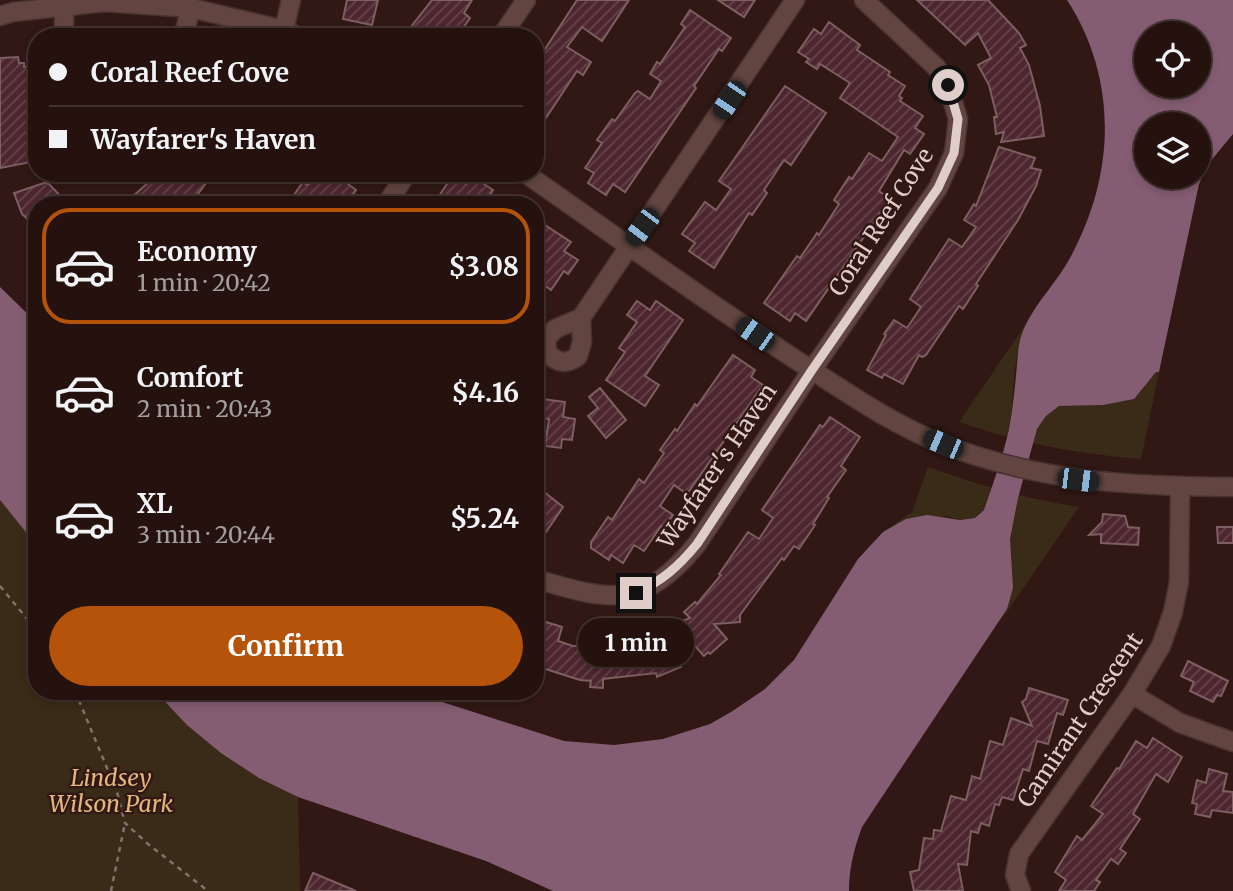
<!DOCTYPE html>
<html lang="en">
<head>
<meta charset="utf-8">
<style>
	:root { --surface:#25120f; --page:#2d1b18; --text:#f1f3f6; --muted:#a39e9e; --line:#42322f; --accent:#b45309 }
	body { margin:0; font-family:Merriweather,serif; background:var(--page); color:var(--text); height:100vh; display:flex; flex-direction:column; font-size:26px; white-space:nowrap }
	* { box-sizing:border-box; margin:0 }
	p { font-size:23px; color:var(--muted) }
	.icon { flex:none; width:38px; height:38px; fill:none; stroke:currentColor; stroke-width:2; stroke-linecap:round; stroke-linejoin:round }
	.map { position:relative; flex:1; overflow:hidden }
	.sheet { position:absolute; left:28px; top:196px; width:516px; height:504px; display:flex; flex-direction:column; background:var(--surface); border-radius:28px; box-shadow:0 4px 10px #0003,0 0 0 2px var(--line) }
	.sheet>* { flex:none }
	.guide { position:absolute; left:28px; top:28px; width:516px; height:154px; border-radius:28px; box-shadow:0 4px 10px #0003,0 0 0 2px var(--line); display:grid; align-content:center; height:154px; padding:0 21px; background:var(--surface) }
	.buttons { position:absolute; left:1134px; top:21px; display:grid; gap:14px }
	.buttons a { display:grid; place-items:center; width:77px; height:77px; border-radius:50%; background:var(--surface); box-shadow:0 4px 10px #0003,0 0 0 2px var(--line); font-size:35px }
	.end { position:absolute; width:32px; height:32px; margin:-16px; border:9px solid #dfcdca; background:#111; box-shadow:0 0 0 4px #111 }
	.from { border-radius:50% }
	.bubble { position:absolute; height:49px; border-radius:24px; background:var(--surface); box-shadow:0 4px 10px #0003,0 0 0 2px var(--line); font-size:23px; font-weight:700; line-height:49px; text-align:center }
	.car { position:absolute; width:21px; height:42px; margin:-21px -10px; border-radius:9px; box-shadow:0 0 5px 2px #0007; background:linear-gradient(#222 24%,#8ab4d8 0 40%,#222 0 76%,#8ab4d8 0 86%,#222 0) }
	.guide b { display:flex; align-items:center; gap:24px; height:66px; font-size:26px }
	.guide b+b { border-top:2px solid var(--line) }
	.guide i { width:18px; height:18px; background:var(--text) }
	ul { padding:12px 0 0; list-style:none }
	li { display:flex; align-items:center; gap:21px; height:116px; margin:0 14px 10px; padding:0 7px; border:4px solid transparent; border-radius:28px }
	li div { flex:1 }
	li b { display:block; font-size:26px }
	li em { font-style:normal; font-weight:700 }
	li.current { border-color:var(--accent) }
	li>.icon { width:63px; height:63px; stroke-width:1.5 }
	.button { display:flex; gap:14px; margin-top:auto; padding:14px 21px }
	.button a { flex:1; height:80px; border-radius:42px; background:var(--accent); color:#fff; font-size:28px; font-weight:700; line-height:80px; text-align:center }
	.map>svg:first-child { display:block }
	.green { fill:#3a2b18 }
	.water { fill:#855d73; fill-rule:evenodd }
	.building { fill:url(#building-hatch); stroke:#7d5e63; stroke-width:2 }
	.lines { fill:none; stroke-linecap:round; stroke-linejoin:round }
	.minor-casing { stroke:#483332; stroke-width:21 }
	.path { stroke:#85706c; stroke-width:2.5; stroke-dasharray:5 5; stroke-linecap:butt }
	.minor { stroke:#624540; stroke-width:18 }
	.route { stroke:#dfcdca; stroke-width:9 }
	.labels { text-anchor:middle; stroke-width:5; stroke-linejoin:round; paint-order:stroke }
	.street-label { font-size:23px; fill:#dfcdca; stroke:#311814 }
	.park-label { font-size:23px; font-style:italic; fill:#e3b67d; stroke:#311814 }
</style>
</head>
<body>
<div class="map">
<svg width="1233" height="891" viewBox="0 0 1233 891">
	<defs>
		<pattern id="building-hatch" width="6" height="6" patternUnits="userSpaceOnUse" patternTransform="scale(1.75)"><rect width="6" height="6" fill="#4e262f"/><path d="M-1 1l2-2M0 6l6-6M5 7l2-2" fill="none" stroke="#67444c"/></pattern>
	</defs>
	<rect width="100%" height="100%" fill="#311814"/>
	<!-- green -->
	<g class="green">
		<path d="M1030,318C1010,351 1016,396 1008,433L1037,430L1046,416L1059,406L1103,405L1134,399L1156,372H1159L1141,459C1076,454 1020,443 959,422Z"/>
		<path d="M928,467C977,485 1027,499 1079,507L1000,622C1017,592 1010,573 1010,541C1010,527 1015,512 1018,497L984,510L975,518L960,520L946,516L883,532L912,512Z"/>
		<path d="M0,500L37,546V691H155C201,739 239,768 298,797L300,891H0Z"/>
	</g>
	<!-- water -->
	<g class="water">
		<path d="M1067,0H1233V134L1209,163L1199,184L1159,372H1156L1134,399L1103,405L1059,406L1046,416L1037,429L1018,498L1010,539L1013,588L1007,609L862,827C854,849 849,868 849,891H553L486,861L298,797L259,778L221,753L187,725L155,691H408L564,741L614,745L663,739L710,724L731,712L765,689L794,660L858,559L883,532L906,519L927,515L960,520L975,518L984,510C993,484 1003,456 1009,429C1013,408 1015,386 1017,365C1018,355 1018,344 1022,334C1032,306 1056,284 1070,258C1115,176 1119,80 1067,0ZM1146,33H1199V86H1146ZM1146,124H1199V177H1146Z"/>
		<polygon points="0,287 37,323 37,546 0,500"/>
	</g>
	<!-- building -->
	<g class="building">
		<polygon points="347,0 378,0 372,25 343,19"/>
		<polygon points="432,0 472,0 464,13 470,18 457,37 403,37"/>
		<polygon points="577,0 629,0 602,41 582,27 567,47 591,62 583,75 577,71 536,133 536,63"/>
		<polygon points="718,0 755,0 744,17"/>
		<polygon points="917,0 988,0 1019,33 1026,45 1020,48 1029,65 1040,106 1044,136 1001,142 1004,132 996,134 994,117 997,117 989,85 978,65 991,58 978,33 965,45"/>
		<polygon points="690,10 731,38 722,51 719,49 694,86 696,88 625,192 613,184 606,195 588,183 594,173 585,168 602,143 597,140 612,119 615,121 635,93 638,91 650,99 661,81 650,74 657,62 660,64 685,27 681,24"/>
		<polygon points="829,22 860,45 857,50 890,72 888,75 905,86 899,96 902,98 900,101 923,116 915,128 924,134 910,154 904,150 887,178 879,191 890,199 806,321 795,313 790,321 764,303 797,256 800,258 817,233 819,235 839,204 834,200 849,177 852,179 869,153 882,161 898,137 840,98 850,83 820,64 817,69 806,62 809,59 798,52 814,29 821,34"/>
		<polygon points="18,57 19,63 24,63 24,67 34,66 36,107 27,107 34,145 31,145 32,150 29,152 31,162 0,168 0,58"/>
		<polygon points="785,86 826,113 791,165 784,160 764,190 767,193 752,215 749,213 714,268 689,251 695,243 682,234 705,202 716,210 731,189 719,181"/>
		<polygon points="999,147 1035,158 1031,168 1041,170 1036,186 1018,220 976,284 978,286 963,309 959,306 926,355 922,357 919,355 903,384 884,374 882,378 867,370 886,335 884,334 894,320 907,328 921,307 910,299 949,239 962,247 976,227 964,220 974,204 976,206"/>
		<polygon points="159,173 193,173 206,183 198,194 201,196 194,205 123,205"/>
		<polygon points="315,173 349,173 344,181 356,190 346,205 332,195 325,205 287,205 303,182 307,185"/>
		<polygon points="453,175 466,184 472,176 493,190 484,205 433,205"/>
		<polygon points="47,182 69,205 37,205 37,228 22,214 14,193"/>
		<polygon points="545,225 571,242 564,251 578,260 568,274 564,271 551,290 536,279 536,239"/>
		<polygon points="637,301 650,310 656,301 683,320 645,376 659,385 645,406 606,380 625,352 619,348 637,322 627,315"/>
		<polygon points="733,355 755,370 751,377 763,385 687,494 674,485 660,506 673,515 664,528 661,526 644,551 634,545 623,563 611,555 609,560 591,548 591,542 608,517 612,520 639,479 644,483 664,453 660,450 675,429 677,431 695,404 697,406"/>
		<polygon points="600,388 626,420 606,438 588,416 598,408 589,397"/>
		<polygon points="536,398 565,402 563,417 575,419 572,440 562,439 561,448 545,446 549,419 536,417"/>
		<polygon points="830,417 860,437 841,466 846,470 827,497 829,498 813,524 815,525 799,549 794,546 784,560 782,558 740,615 740,622 714,624 727,639 710,654 708,652 704,656 675,624 690,618 684,612 695,602 697,604 721,575 719,574 748,532 759,539 773,518 762,510 820,425 823,427"/>
		<polygon points="543,491 563,507 544,535 536,528 536,502"/>
		<polygon points="1103,514 1125,516 1128,527 1139,528 1138,545 1101,543 1101,534 1089,535 1102,522"/>
		<polygon points="1217,527 1233,527 1233,543 1218,543"/>
		<polygon points="546,622 562,627 558,641 573,646 587,646 588,633 614,634 638,631 639,637 666,627 681,667 657,677 656,673 603,679 603,688 590,687 591,681 580,680 536,666 536,635 542,637"/>
		<polygon points="1188,661 1228,681 1221,696 1217,695 1213,702 1190,691 1194,682 1181,676"/>
		<polygon points="1029,688 1068,700 1063,715 1057,713 1048,744 1037,741 1029,771 1023,769 1013,800 1002,797 999,805 995,804 989,826 981,823 978,833 971,831 967,865 958,864 963,891 914,891 910,872 919,870 924,838 933,839 934,830 941,831 951,796 966,800 972,776 980,779 990,741 1003,745 1011,718 1032,726 1022,702 1026,699"/>
		<polygon points="1153,738 1182,757 1168,782 1156,774 1133,814 1140,819 1120,849 1126,853 1118,864 1111,859 1096,880 1100,882 1094,891 1059,891 1066,880 1055,872 1077,836 1082,840 1103,814 1091,806 1117,768 1119,769 1136,741 1147,748"/>
		<polygon points="1209,769 1227,774 1223,791 1233,792 1233,813 1212,810 1210,817 1195,814 1197,804 1192,803 1197,780 1206,783"/>
		<polygon points="313,873 356,891 305,891"/>
	</g>
	<g class="lines">
		<defs>
			<g id="minor">
				<polyline points="64,0 64,37"/>
				<polyline points="0,16 13,12 105,2 191,8 284,30 299,37"/>
				<polyline points="284,30 291,0"/>
				<polyline points="183,37 191,8"/>
				<polyline points="501,37 526,0"/>
				<path d="M525,173C618,238 709,304 804,365C849,394 892,424 942,444C1041,482 1128,486 1233,487"/>
				<polyline points="386,205 407,173"/>
				<path d="M581,318L555,329L546,339L547,352C556,363 567,365 578,356L582,342L581,318L795,0"/>
				<path d="M536,579C610,601 643,610 697,544L812,370L938,188L954,153L958,119L948,85L936,67L864,0"/>
				<polyline points="1132,694 1180,723 1233,742"/>
				<polyline points="1021,891 1015,875 1019,854 1132,694 1161,646 1173,612 1179,582 1180,487"/>
			</g>
		</defs>
		<!-- minor casing -->
		<use href="#minor" class="minor-casing"/>
		<!-- path -->
		<g class="path">
			<polyline points="89,31 89,21"/>
			<polyline points="0,586 37,631"/>
			<polyline points="75,691 117,792 125,823 148,844 208,891"/>
			<polyline points="111,891 125,823"/>
		</g>
		<!-- minor -->
		<use href="#minor" class="minor"/>
	</g>
	<g class="lines">
		<!-- route -->
		<path class="route" d="M636,593C662,581 679,566 697,544L812,370L938,188L954,153L958,119L948,85"/>
	</g>
	<g class="labels">
		<!-- street labels -->
		<g class="street-label">
			<text transform="translate(881 222) rotate(-57)" y="8">Coral Reef Cove</text>
			<text transform="translate(717 466) rotate(-56)" y="8">Wayfarer's Haven</text>
			<text transform="translate(1080 720) rotate(-56)" y="8">Camirant Crescent</text>
		</g>
		<!-- park labels -->
		<g class="park-label">
			<text x="111" y="786">Lindsey<tspan x="111" dy="26">Wilson Park</tspan></text>
		</g>
	</g>
</svg>
<div class="buttons">
<a><svg class="icon" aria-label="locate" viewBox="0 0 24 24"><circle cx="12" cy="12" r="6"/><path d="M12 2v4M12 18v4M2 12h4M18 12h4"/></svg></a>
<a><svg class="icon" aria-label="layers" viewBox="0 0 24 24"><path d="M12 4l9 5-9 5-9-5zM3 14l9 5 9-5"/></svg></a>
</div>
<i class="end from" style="left:948px;top:85px"></i>
<i class="end" style="left:636px;top:593px"></i>
<div class="bubble" style="left:578px;top:618px;width:116px">1 min</div>
<i class="car" style="left:729px;top:100px;rotate:214deg"></i>
<i class="car" style="left:642px;top:227px;rotate:217deg"></i>
<i class="car" style="left:755px;top:334px;rotate:305deg"></i>
<i class="car" style="left:943px;top:444px;rotate:293deg"></i>
<i class="car" style="left:1078px;top:480px;rotate:97deg"></i>
<div class="guide">
<b><i class="from"></i>Coral Reef Cove</b>
<b><i></i>Wayfarer's Haven</b>
</div>
<section class="sheet">
<ul>
<li class="current"><svg class="icon" aria-label="car" viewBox="0 0 24 24"><path d="M5 17H2v-5l4-1 3-4h7l3 4 3 1v5h-3M9 17h6M6 11h13"/><circle cx="7" cy="17" r="2"/><circle cx="17" cy="17" r="2"/></svg><div><b>Economy</b><p>1 min · 20:42</p></div><em>$3.08</em></li>
<li><svg class="icon" aria-label="car" viewBox="0 0 24 24"><path d="M5 17H2v-5l4-1 3-4h7l3 4 3 1v5h-3M9 17h6M6 11h13"/><circle cx="7" cy="17" r="2"/><circle cx="17" cy="17" r="2"/></svg><div><b>Comfort</b><p>2 min · 20:43</p></div><em>$4.16</em></li>
<li><svg class="icon" aria-label="car" viewBox="0 0 24 24"><path d="M5 17H2v-5l4-1 3-4h7l3 4 3 1v5h-3M9 17h6M6 11h13"/><circle cx="7" cy="17" r="2"/><circle cx="17" cy="17" r="2"/></svg><div><b>XL</b><p>3 min · 20:44</p></div><em>$5.24</em></li>
</ul>
<div class="button"><a>Confirm</a></div>
</section>
</div>
</body>
</html>
